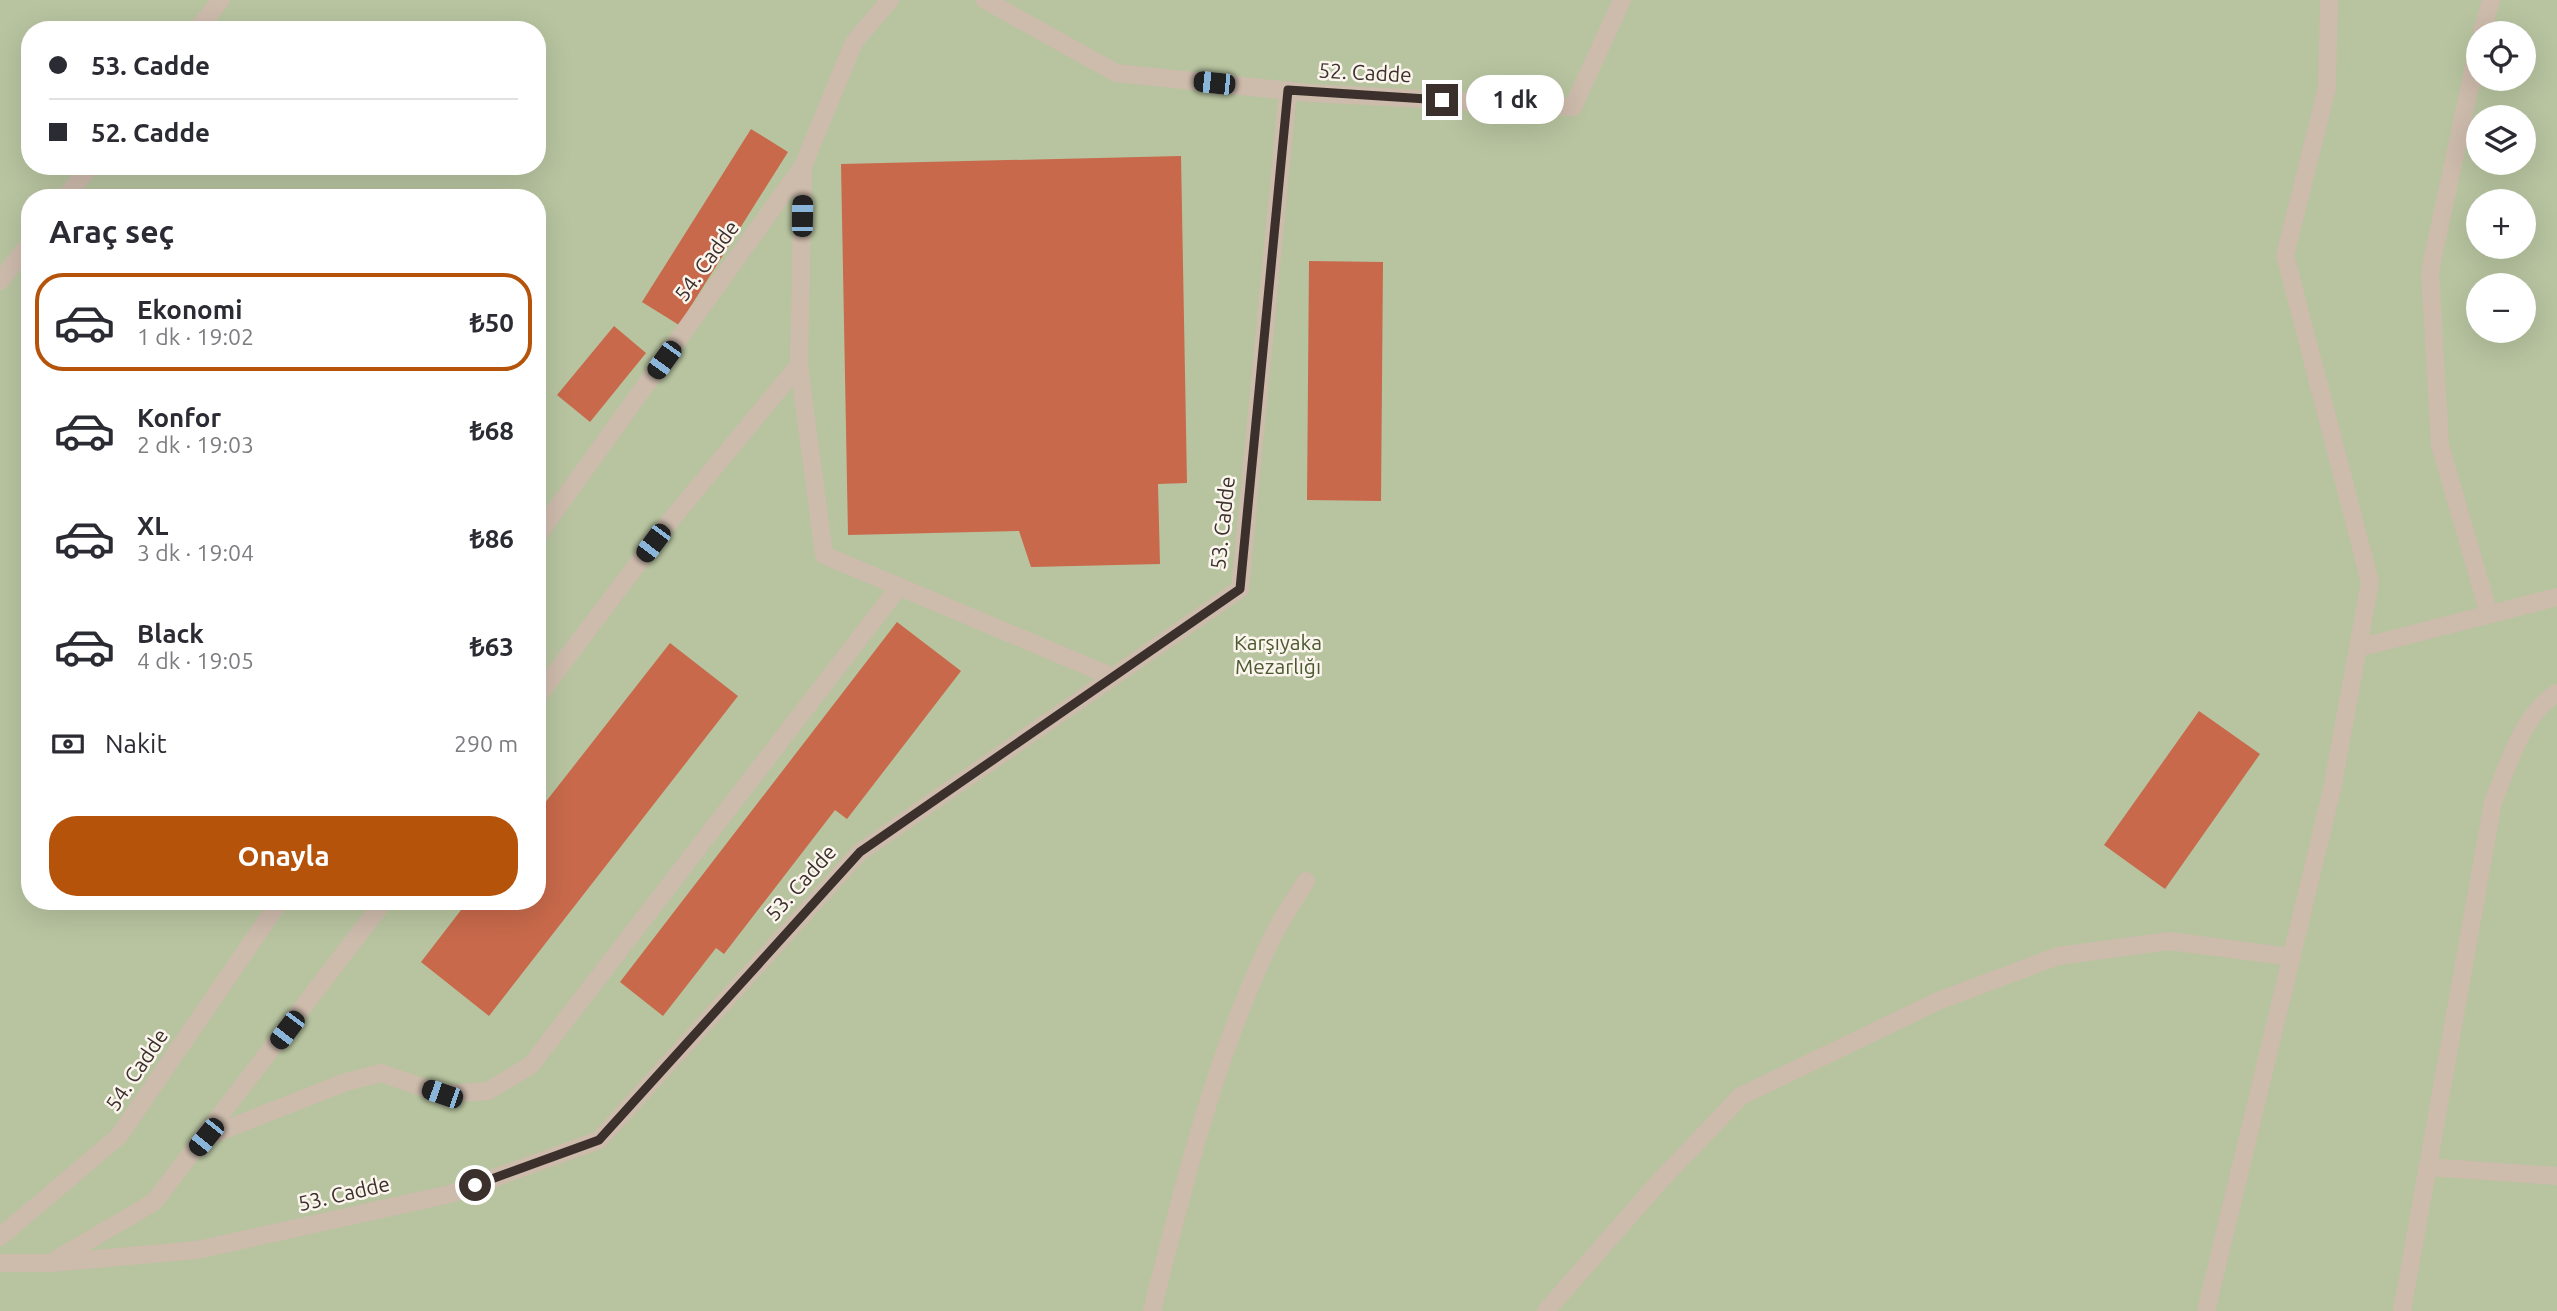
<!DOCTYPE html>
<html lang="tr">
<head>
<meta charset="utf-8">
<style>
	:root { --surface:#fff; --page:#f7f7f7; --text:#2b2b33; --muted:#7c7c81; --line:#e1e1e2; --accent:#b45309 }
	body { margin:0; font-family:Ubuntu,sans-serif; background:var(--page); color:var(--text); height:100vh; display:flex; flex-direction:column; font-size:26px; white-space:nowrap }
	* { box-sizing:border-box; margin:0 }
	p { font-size:23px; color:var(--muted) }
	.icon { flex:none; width:38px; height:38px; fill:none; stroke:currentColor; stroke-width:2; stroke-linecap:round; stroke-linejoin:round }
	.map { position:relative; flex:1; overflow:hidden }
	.side { position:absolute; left:21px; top:189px; width:525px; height:721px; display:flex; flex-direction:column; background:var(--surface); border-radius:28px; box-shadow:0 7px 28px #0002 }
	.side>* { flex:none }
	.guide { position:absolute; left:21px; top:21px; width:525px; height:154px; border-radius:28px; box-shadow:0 7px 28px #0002; display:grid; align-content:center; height:154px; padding:0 28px; background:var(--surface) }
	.controls { position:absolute; left:2466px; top:21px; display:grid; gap:14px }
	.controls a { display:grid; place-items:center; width:70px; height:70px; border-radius:50%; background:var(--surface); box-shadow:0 7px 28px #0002; font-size:35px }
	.end { position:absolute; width:32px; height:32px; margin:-16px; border:9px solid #3b302b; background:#fff; box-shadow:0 0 0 4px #fff }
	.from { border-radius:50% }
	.bubble { position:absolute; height:49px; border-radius:24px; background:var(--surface); box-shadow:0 7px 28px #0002; font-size:23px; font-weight:700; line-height:49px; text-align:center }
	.car { position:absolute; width:21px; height:42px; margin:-21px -10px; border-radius:9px; box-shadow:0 0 5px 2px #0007; background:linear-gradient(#222 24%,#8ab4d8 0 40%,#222 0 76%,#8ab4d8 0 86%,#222 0) }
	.guide b { display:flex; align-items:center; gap:24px; height:66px; font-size:26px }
	.guide b+b { border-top:2px solid var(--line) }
	.guide i { width:18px; height:18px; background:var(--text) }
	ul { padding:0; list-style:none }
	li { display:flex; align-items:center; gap:21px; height:98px; margin:0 14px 10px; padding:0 14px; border:4px solid transparent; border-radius:28px }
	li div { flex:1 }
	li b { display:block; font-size:26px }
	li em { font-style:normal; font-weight:700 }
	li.on { border-color:var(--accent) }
	li>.icon { width:63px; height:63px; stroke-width:1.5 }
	h2 { padding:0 28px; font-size:32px; line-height:84px }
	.pay { display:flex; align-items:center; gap:18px; height:77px; padding:0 28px; font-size:26px }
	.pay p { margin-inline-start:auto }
	.cta { display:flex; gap:14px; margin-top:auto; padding:14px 28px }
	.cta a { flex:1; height:80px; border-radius:28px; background:var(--accent); color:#fff; font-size:28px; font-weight:700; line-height:80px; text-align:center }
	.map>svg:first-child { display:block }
	.green { fill:#b8c4a0; fill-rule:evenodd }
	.building { fill:#c8694b }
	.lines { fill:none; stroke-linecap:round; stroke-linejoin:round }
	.service { stroke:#cdbbac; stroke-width:18 }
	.route { stroke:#3b302b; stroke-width:9 }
	.labels { text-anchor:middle; stroke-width:5; stroke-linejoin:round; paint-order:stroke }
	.street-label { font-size:21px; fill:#3b302b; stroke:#fbf5ee }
	.park-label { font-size:21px; fill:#4a5a2e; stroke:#fbf5ee }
</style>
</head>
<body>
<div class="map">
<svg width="2557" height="1311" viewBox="0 0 2557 1311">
	<rect width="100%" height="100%" fill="#f4ebe1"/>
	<!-- green -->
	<path class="green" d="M0,0H2557V1311H0ZM30,30H537V166H30ZM2478,33H2524V79H2478ZM2478,117H2524V163H2478ZM30,198H537V901H30ZM2478,201H2524V247H2478ZM2478,285H2524V331H2478Z"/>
	<!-- building -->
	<g class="building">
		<polygon points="751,129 788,152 679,325 642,302"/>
		<polygon points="1181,156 1187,483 1158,484 1160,564 1031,567 1019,531 848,535 841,164"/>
		<polygon points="1309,261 1383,262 1381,501 1307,500"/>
		<polygon points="614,326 646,353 590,422 557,395"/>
		<polygon points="897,622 961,671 847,819 835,810 724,954 716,948 663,1016 620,982"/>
		<polygon points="670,643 738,696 489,1016 421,962 468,901 537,901 537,813"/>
		<polygon points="2199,711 2260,754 2165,889 2104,845"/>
	</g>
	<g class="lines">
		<!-- service -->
		<g class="service">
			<polyline points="985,0 1116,73 1310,93 1573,107 1622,0"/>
			<polyline points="197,30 221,0"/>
			<polyline points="2482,33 2491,0"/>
			<polyline points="2478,48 2430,271 2440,445 2489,614"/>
			<polyline points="65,198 90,166"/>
			<polyline points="0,281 30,243"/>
			<polyline points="799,365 824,555 1113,677"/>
			<polyline points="537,536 803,166 854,42 890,0"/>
			<polyline points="2358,648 2557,597"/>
			<polyline points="537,697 670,521 799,365 803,166"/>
			<polyline points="206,1137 346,1082 381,1073 442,1094 488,1091 531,1065 899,587"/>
			<polyline points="2427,1167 2557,1176"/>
			<polyline points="0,1237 119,1136 280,901"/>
			<polyline points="57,1259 154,1202 384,901"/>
			<polyline points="0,1263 51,1263 197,1250 450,1194 599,1140 860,852 1240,589 1288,90"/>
			<path d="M1152,1311C1183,1186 1216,1052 1273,936C1282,917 1295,899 1306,881"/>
			<polyline points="1546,1311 1658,1183 1741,1096 1938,1001 2058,956 2169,941 2292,957"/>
			<polyline points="2206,1311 2332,789 2370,582 2285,255 2327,88 2329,0"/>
			<path d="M2402,1311L2493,802C2508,766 2522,714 2557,693"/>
		</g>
	</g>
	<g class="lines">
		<!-- route -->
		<polyline class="route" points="475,1185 599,1140 860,852 1240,589 1288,90 1442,100"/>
	</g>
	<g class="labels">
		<!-- street labels -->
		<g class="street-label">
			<text transform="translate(1365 73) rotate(3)" y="7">52. Cadde</text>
			<text transform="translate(707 261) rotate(-54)" y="7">54. Cadde</text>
			<text transform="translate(1223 523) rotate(-84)" y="7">53. Cadde</text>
			<text transform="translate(801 883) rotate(-48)" y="7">53. Cadde</text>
			<text transform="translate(137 1070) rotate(-56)" y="7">54. Cadde</text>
			<text transform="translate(344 1194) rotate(-13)" y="7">53. Cadde</text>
		</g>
		<!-- park labels -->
		<g class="park-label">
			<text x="1278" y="650">Karşıyaka<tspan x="1278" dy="24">Mezarlığı</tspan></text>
		</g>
	</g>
</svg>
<div class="controls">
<a><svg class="icon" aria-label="locate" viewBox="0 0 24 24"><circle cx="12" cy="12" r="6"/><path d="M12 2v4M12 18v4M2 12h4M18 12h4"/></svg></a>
<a><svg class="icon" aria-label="layers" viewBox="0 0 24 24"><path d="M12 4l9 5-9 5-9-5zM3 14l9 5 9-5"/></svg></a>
<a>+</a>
<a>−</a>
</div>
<i class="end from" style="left:475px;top:1185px"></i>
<i class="end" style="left:1442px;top:100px"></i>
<div class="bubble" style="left:1466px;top:75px;width:98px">1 dk</div>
<i class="car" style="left:1214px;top:83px;rotate:276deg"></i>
<i class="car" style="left:802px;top:216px;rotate:1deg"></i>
<i class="car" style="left:664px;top:360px;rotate:216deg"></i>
<i class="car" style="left:653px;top:543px;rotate:217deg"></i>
<i class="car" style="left:287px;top:1030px;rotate:217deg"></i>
<i class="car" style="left:442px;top:1094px;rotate:289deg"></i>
<i class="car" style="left:206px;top:1137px;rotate:219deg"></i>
<div class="guide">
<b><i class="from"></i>53. Cadde</b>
<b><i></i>52. Cadde</b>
</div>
<section class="side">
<h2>Araç seç</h2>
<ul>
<li class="on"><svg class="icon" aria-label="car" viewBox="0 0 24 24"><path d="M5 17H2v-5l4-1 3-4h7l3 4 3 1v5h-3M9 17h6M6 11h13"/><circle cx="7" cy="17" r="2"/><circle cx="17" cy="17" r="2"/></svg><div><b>Ekonomi</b><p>1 dk · 19:02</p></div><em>₺50</em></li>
<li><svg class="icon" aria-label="car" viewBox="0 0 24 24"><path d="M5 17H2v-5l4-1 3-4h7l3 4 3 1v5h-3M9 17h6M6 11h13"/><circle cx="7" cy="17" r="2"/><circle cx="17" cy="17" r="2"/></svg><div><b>Konfor</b><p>2 dk · 19:03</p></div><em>₺68</em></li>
<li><svg class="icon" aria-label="car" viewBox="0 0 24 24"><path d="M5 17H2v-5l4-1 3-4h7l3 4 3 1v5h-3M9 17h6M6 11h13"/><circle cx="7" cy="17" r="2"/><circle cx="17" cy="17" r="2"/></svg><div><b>XL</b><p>3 dk · 19:04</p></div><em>₺86</em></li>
<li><svg class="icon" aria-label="car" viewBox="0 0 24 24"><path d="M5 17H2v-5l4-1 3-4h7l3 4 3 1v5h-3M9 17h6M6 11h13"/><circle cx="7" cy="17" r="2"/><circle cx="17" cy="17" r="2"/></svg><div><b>Black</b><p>4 dk · 19:05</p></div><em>₺63</em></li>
</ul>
<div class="pay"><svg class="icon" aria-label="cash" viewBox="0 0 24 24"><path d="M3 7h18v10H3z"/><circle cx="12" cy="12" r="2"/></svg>Nakit<p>290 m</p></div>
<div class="cta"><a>Onayla</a></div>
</section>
</div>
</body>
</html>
